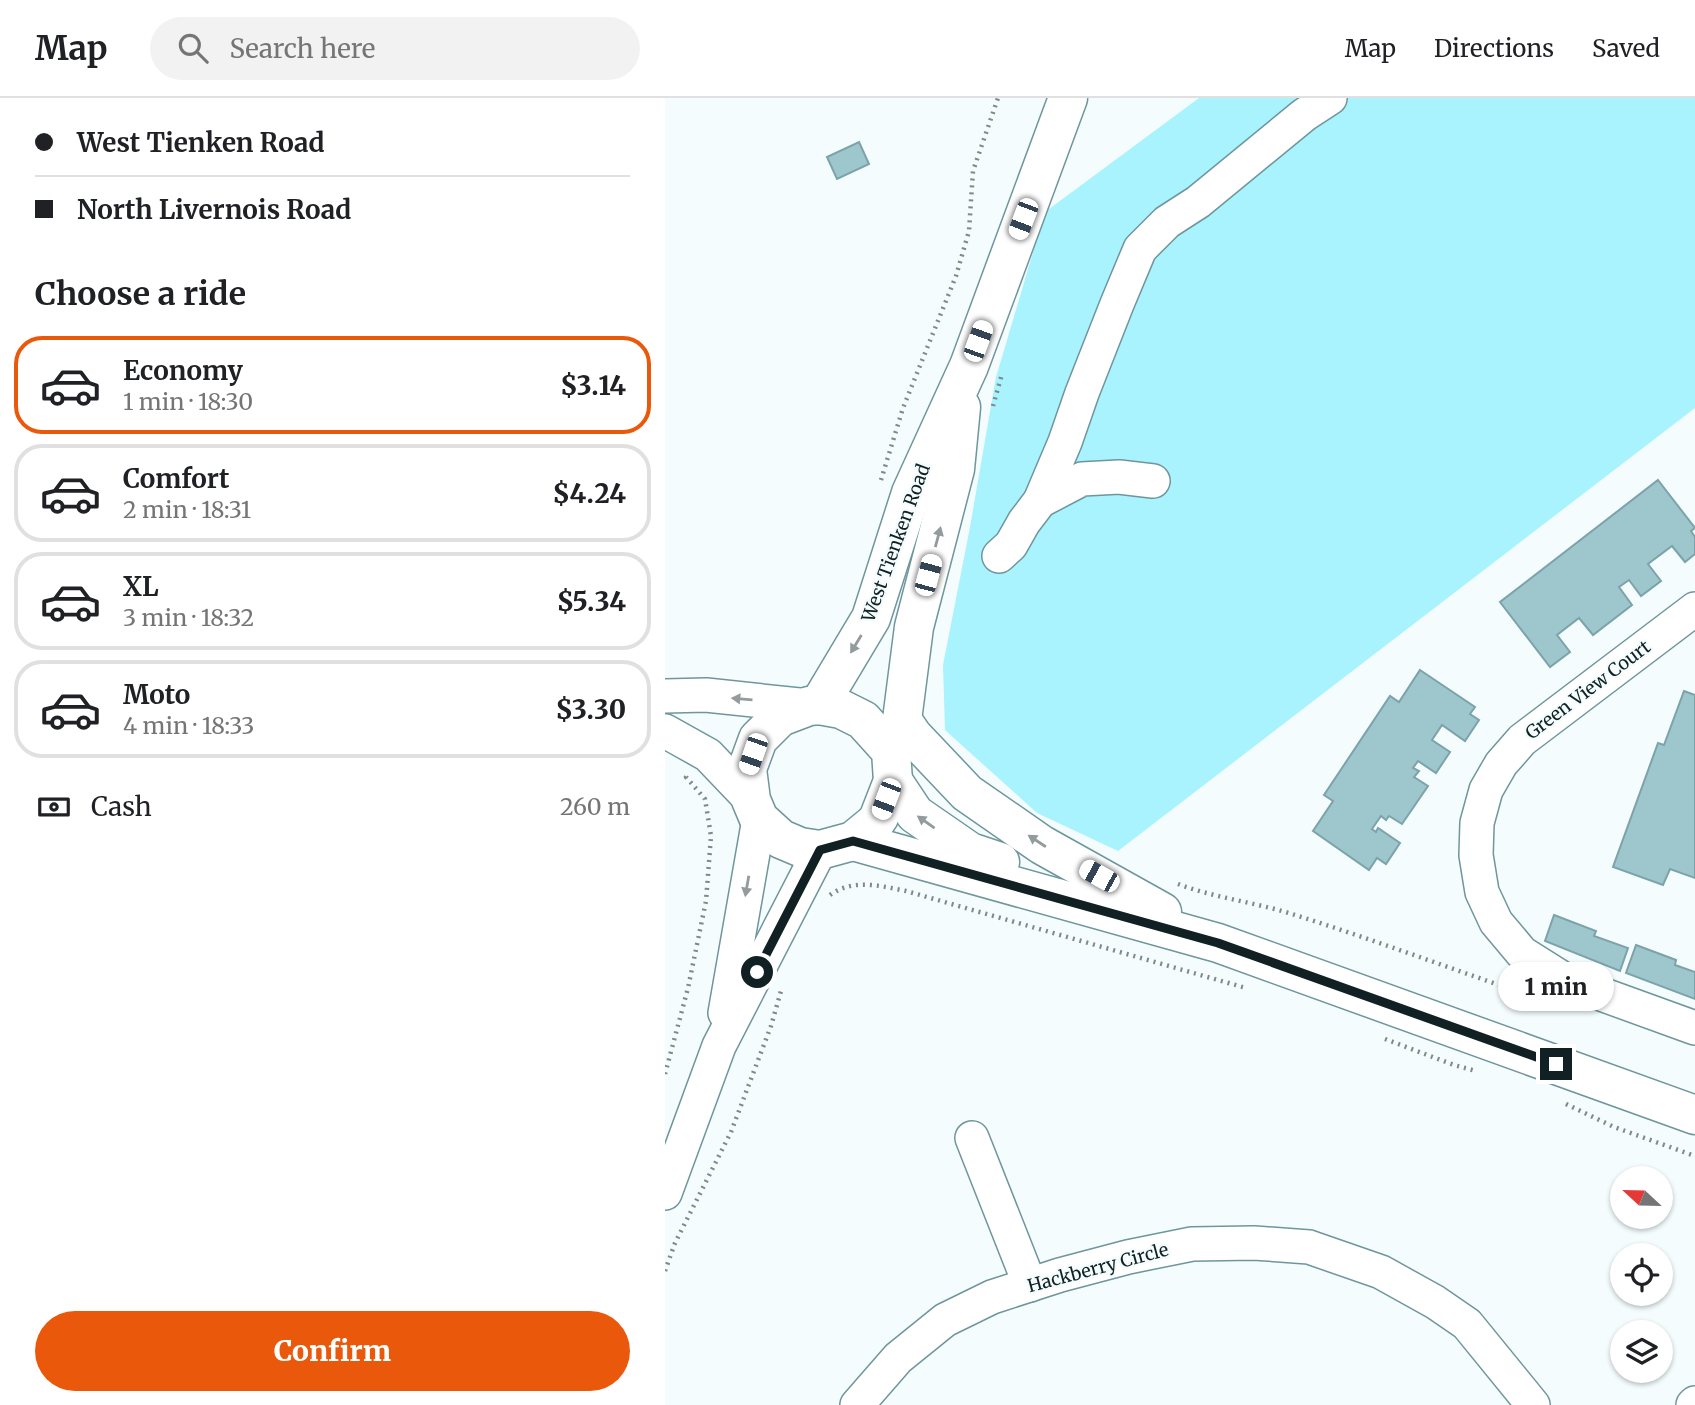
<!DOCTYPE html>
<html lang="en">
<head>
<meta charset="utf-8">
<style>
	:root { --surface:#fff; --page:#f2f2f2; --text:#202124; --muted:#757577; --line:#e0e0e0; --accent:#ea580c }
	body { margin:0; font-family:Merriweather,serif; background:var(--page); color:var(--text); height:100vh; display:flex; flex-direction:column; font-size:26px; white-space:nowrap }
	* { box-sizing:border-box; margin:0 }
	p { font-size:23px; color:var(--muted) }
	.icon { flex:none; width:38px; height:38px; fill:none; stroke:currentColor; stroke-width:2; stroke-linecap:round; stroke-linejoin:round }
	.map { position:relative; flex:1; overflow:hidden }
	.sheet { display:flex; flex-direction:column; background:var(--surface); width:665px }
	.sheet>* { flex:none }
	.guide { display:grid; align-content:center; height:154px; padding:0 35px; background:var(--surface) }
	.needle { width:46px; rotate:292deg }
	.tools { position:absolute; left:945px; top:1068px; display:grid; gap:14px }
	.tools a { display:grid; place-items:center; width:63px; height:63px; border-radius:50%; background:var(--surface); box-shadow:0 2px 5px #0004; font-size:35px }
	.end { position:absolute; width:32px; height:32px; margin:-16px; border:9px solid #112123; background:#fff; box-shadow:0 0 0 4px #fff }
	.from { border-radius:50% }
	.bubble { position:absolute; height:49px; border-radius:24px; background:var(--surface); box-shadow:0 2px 5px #0004; font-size:23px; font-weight:800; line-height:49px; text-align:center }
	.car { position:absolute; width:21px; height:42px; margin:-21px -10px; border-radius:9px; box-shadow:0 0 5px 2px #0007; background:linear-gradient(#fff 24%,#345 0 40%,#fff 0 76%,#345 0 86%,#fff 0) }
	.guide b { display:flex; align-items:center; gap:24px; height:66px; font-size:26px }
	.guide b+b { border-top:2px solid var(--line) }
	.guide i { width:18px; height:18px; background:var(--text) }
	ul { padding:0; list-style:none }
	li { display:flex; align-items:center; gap:21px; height:98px; margin:0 14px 10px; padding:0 21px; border:4px solid var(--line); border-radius:28px }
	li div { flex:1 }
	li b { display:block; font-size:26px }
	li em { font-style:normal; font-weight:800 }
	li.active { border-color:var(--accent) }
	li>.icon { width:63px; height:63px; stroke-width:1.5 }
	h2 { padding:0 35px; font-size:32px; line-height:84px }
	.pay { display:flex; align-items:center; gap:18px; height:77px; padding:0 35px; font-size:26px }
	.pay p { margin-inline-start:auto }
	.primary-button { display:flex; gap:14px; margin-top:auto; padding:14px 35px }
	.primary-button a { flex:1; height:80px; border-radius:42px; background:var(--accent); color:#fff; font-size:28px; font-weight:800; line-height:80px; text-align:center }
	header { display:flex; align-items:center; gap:42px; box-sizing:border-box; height:98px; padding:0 35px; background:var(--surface); border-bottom:2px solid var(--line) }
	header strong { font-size:33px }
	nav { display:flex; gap:38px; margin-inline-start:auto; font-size:24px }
	.search { width:490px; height:63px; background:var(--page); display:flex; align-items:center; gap:18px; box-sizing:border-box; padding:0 24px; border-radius:38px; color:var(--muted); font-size:26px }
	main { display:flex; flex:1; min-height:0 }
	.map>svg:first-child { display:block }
	.green { fill:#a8f3fe }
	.building { fill:#9ec7cd; stroke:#7ba3a9; stroke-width:2 }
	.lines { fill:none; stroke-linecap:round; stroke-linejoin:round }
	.minor-casing { stroke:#6e969c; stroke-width:36 }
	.major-casing { stroke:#6e969c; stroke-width:41 }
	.path { stroke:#7d898b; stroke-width:4.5; stroke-dasharray:2 5; stroke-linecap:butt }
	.minor { stroke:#fff; stroke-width:33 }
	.major { stroke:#fff; stroke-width:38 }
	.oneway { fill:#949b9c }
	.route { stroke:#112123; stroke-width:9 }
	.labels { text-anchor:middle; stroke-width:5; stroke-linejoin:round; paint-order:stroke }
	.street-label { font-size:18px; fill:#112123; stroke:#f4fcfd }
</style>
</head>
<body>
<header>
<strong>Map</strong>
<div class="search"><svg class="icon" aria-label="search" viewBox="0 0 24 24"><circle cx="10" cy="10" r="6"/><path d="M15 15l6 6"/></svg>Search here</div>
<nav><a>Map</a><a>Directions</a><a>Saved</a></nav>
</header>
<main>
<section class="sheet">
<div class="guide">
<b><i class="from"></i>West Tienken Road</b>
<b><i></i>North Livernois Road</b>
</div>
<h2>Choose a ride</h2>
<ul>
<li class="active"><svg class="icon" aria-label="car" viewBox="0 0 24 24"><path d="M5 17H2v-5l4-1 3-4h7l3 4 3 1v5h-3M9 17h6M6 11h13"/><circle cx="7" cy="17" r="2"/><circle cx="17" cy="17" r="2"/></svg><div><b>Economy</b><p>1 min · 18:30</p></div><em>$3.14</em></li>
<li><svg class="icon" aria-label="car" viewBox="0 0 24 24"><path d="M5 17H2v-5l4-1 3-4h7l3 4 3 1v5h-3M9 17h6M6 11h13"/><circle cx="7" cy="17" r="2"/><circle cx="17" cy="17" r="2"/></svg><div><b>Comfort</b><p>2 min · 18:31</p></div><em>$4.24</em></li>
<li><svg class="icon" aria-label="car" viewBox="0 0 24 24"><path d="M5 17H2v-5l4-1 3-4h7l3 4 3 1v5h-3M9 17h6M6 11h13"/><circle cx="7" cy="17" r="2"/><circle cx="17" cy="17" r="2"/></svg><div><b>XL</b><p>3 min · 18:32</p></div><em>$5.34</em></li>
<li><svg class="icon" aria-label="car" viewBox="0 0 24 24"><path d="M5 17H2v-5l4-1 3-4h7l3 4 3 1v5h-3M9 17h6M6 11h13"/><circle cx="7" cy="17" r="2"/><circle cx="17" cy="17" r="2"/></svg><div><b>Moto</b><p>4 min · 18:33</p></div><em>$3.30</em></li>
</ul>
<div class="pay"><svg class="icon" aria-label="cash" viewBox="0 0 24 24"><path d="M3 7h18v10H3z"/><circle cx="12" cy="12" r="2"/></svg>Cash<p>260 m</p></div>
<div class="primary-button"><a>Confirm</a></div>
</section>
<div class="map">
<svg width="1030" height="1307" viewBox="0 0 1030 1307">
	<rect width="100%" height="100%" fill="#f4fcfd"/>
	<!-- green -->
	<polygon class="green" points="534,0 1030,0 1030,310 453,753 372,715 280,632 278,567 305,429 331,279 380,114"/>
	<!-- building -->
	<g class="building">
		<polygon points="194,44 204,66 172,81 162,59"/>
		<polygon points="993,382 1030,430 1026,433 1030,439 1030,456 1020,464 1007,448 983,466 996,483 976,498 964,482 954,489 967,507 928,537 914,520 892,537 905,554 885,569 835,504"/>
		<polygon points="755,572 810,609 805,616 814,622 800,643 777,627 767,642 785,654 771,675 753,663 748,670 754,673 749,679 763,688 737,726 724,718 721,722 716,718 707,731 711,734 713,730 735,745 721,766 712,760 704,772 648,733 668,703 659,697 725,598 734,604"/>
		<polygon points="1019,593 1030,597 1030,780 1005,771 998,787 948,769 993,645 999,647"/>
		<polygon points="889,817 931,833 929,838 963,850 955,873 880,843"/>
		<polygon points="971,847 1011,862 1010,867 1030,874 1030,901 961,875"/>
	</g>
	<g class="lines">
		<defs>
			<g id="minor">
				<polyline points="375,403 400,344 417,295 452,206 475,151 502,124 533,104 639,17 665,0"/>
				<polyline points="334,458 346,447 359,424 375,403 417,381 454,379 488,383"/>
				<polyline points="1030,511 857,642 836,666 821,692 812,725 811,757 817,794 831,824 857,855 903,884 1030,930"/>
				<polyline points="0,598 41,597 144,608"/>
				<polyline points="0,633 43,657 86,702"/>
				<polyline points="60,915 94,721"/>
				<polyline points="307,1040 365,1187"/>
				<polyline points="0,1095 54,948 155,752"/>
				<polyline points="192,1307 233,1260 280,1222 327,1199 395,1177 463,1159 527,1146 589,1145 644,1149 716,1174 770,1204 802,1226 868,1307"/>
				<polyline points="1028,1307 1030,1305"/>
			</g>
			<g id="major">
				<polyline points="154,607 206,520 246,395 304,268 403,0"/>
				<polygon points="154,607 176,611 198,622 226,653 228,683 214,719 210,725 188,743 155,752 135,749 116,741 94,721 86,702 82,671 93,641 115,619 144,608"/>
				<polyline points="237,622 248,638 302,695 377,747 497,814"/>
				<polyline points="228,647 237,622 249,529 290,371 296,309"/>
				<polyline points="228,683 250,716 305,754 335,764"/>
				<polyline points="188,743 553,845 1030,1017"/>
			</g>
		</defs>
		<!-- minor casing -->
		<use href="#minor" class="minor-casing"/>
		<!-- major casing -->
		<use href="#major" class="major-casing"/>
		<!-- path -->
		<g class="path">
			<polyline points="328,308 337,276"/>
			<polyline points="216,382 238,310 291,178 304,133 308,73 333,0"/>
			<path d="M513,786C550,800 589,804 627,816C710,842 792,873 875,901"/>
			<path d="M165,797C189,780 215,788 241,793L581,890"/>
			<polyline points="720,941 789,967 811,973"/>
			<polyline points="0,976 23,890 41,803 46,738 40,701 21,679 22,678"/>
			<polyline points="901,1006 949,1029 1030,1058"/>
			<polyline points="0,1173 10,1145 66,1034 106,928 116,893"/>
		</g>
		<!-- minor -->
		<use href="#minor" class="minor"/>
		<!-- major -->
		<use href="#major" class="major"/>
	</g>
	<!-- one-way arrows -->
	<defs><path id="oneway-solid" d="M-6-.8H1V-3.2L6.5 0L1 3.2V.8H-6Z" transform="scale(1.75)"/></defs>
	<g class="oneway">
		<use href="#oneway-solid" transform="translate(273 439) rotate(-75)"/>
		<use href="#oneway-solid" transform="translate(191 546) rotate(121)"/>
		<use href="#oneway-solid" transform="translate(77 601) rotate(-175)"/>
		<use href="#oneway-solid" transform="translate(261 724) rotate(-145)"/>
		<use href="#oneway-solid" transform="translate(372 743) rotate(-147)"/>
		<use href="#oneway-solid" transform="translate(82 788) rotate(100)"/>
	</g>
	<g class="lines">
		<!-- route -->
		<polyline class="route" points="92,874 155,752 188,743 553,845 891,966"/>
	</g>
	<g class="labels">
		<!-- street labels -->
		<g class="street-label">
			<text transform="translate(231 445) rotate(-70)" y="6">West Tienken Road</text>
			<text transform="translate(923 592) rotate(-37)" y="6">Green View Court</text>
			<text transform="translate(433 1170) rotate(-15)" y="6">Hackberry Circle</text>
		</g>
	</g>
</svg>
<div class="tools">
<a><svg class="needle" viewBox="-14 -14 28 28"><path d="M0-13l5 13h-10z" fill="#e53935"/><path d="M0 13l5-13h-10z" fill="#757577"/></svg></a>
<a><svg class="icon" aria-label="locate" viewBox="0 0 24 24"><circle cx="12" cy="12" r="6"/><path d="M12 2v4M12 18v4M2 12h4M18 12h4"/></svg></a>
<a><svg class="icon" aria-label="layers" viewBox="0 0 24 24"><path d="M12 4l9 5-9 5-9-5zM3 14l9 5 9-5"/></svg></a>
</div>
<i class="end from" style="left:92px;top:874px"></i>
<i class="end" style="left:891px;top:966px"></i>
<div class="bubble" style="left:833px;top:864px;width:116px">1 min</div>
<i class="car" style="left:358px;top:121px;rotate:201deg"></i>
<i class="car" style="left:313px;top:243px;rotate:20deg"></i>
<i class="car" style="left:263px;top:477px;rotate:15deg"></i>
<i class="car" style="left:88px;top:656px;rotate:199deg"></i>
<i class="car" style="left:221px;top:701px;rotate:201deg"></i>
<i class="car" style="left:434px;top:778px;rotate:299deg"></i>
</div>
</main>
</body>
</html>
